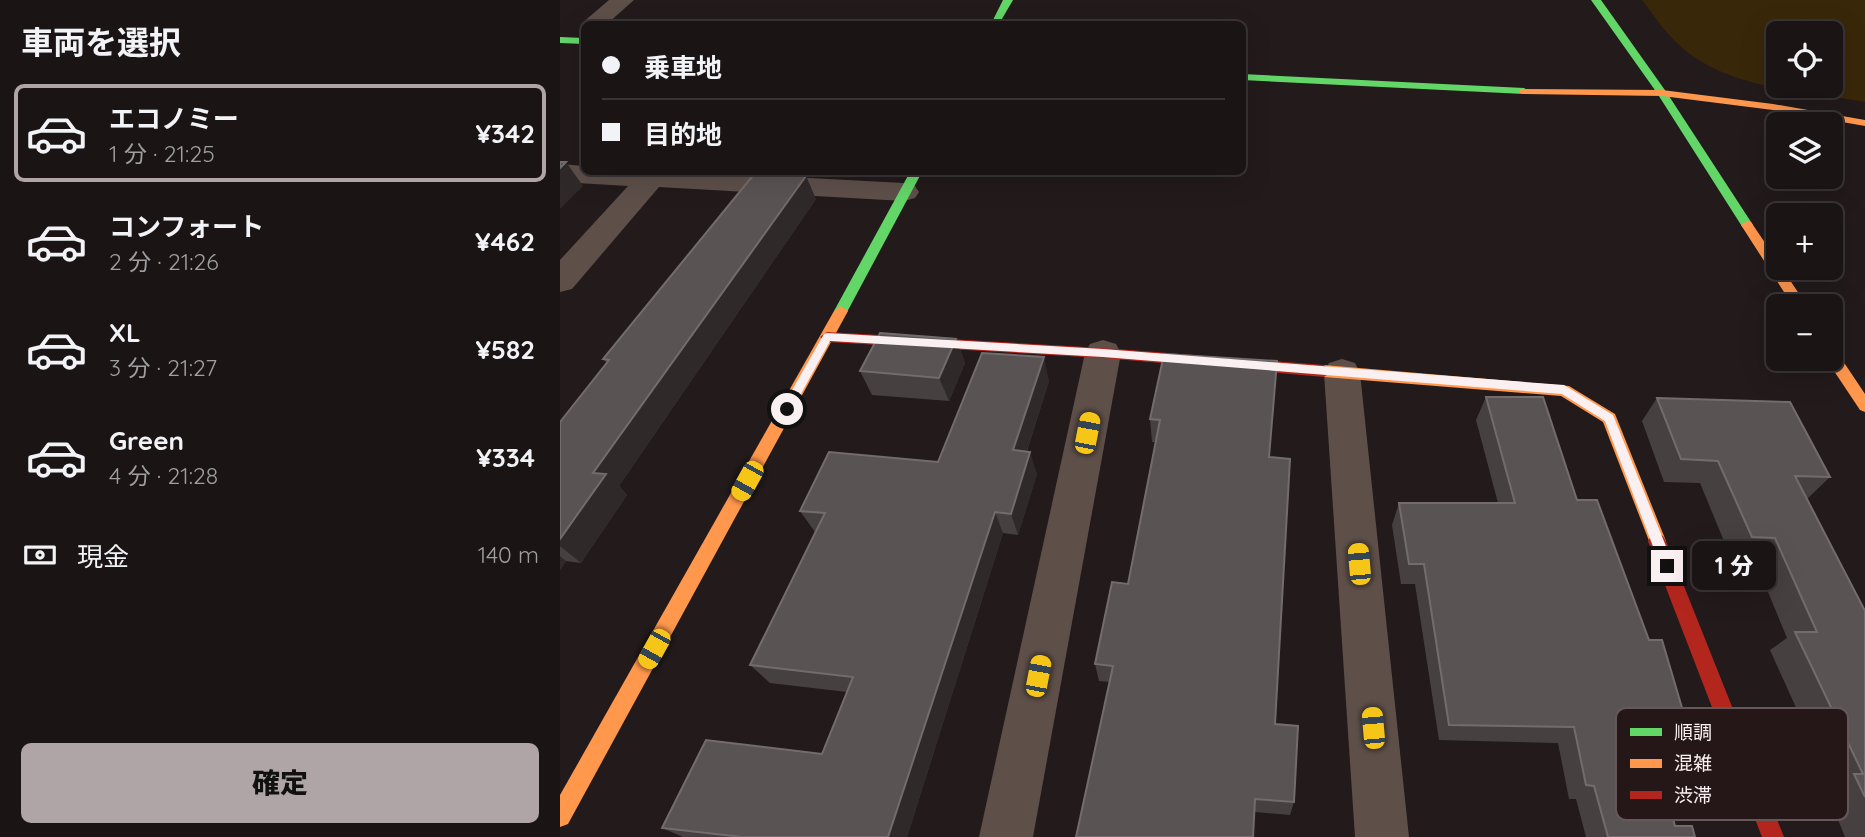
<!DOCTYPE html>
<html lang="ja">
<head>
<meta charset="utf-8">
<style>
	:root { --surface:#1a1414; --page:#231d1d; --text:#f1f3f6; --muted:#9f9ea0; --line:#383334; --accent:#afa5a6 }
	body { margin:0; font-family:Quicksand,"Noto Sans JP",sans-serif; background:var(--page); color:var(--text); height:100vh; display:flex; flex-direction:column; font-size:26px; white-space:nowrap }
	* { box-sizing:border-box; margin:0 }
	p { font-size:23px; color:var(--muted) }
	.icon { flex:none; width:38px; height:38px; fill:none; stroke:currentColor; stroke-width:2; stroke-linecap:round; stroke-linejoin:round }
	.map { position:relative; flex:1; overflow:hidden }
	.details { display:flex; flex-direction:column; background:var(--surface); width:560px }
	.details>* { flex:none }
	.guide { position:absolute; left:21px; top:21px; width:665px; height:154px; border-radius:10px; box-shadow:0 7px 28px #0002,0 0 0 2px var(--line); display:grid; align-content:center; height:154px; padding:0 21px; background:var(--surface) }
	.tools { position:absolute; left:1206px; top:21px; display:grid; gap:14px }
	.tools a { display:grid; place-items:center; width:77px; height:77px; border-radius:10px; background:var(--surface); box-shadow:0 7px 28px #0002,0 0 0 2px var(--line); font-size:35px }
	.end { position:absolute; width:32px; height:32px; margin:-16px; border:9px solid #fbf0f1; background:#111; box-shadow:0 0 0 4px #111 }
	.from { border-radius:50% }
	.bubble { position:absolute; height:49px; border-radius:10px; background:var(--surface); box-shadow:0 7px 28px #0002,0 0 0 2px var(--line); font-size:23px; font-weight:800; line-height:49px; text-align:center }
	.car { position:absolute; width:21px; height:42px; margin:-21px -10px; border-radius:9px; box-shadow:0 0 5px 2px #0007; background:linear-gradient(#f5c518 24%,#345 0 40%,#f5c518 0 76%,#345 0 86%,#f5c518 0) }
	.guide b { display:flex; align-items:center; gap:24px; height:66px; font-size:26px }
	.guide b+b { border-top:2px solid var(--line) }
	.guide i { width:18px; height:18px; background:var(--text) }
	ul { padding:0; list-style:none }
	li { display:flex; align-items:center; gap:21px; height:98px; margin:0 14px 10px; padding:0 7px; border:4px solid transparent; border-radius:10px }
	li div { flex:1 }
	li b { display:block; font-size:26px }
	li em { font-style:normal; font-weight:800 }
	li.current { border-color:var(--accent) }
	li>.icon { width:63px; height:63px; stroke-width:1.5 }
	h2 { padding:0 21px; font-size:32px; line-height:84px }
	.pay { display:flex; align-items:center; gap:18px; height:77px; padding:0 21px; font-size:26px }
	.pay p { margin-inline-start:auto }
	.button { display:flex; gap:14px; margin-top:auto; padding:14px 21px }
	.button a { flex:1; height:80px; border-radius:10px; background:var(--accent); color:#111; font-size:28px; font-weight:800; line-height:80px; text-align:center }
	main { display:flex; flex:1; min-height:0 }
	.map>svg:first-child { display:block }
	.green { fill:#392709; fill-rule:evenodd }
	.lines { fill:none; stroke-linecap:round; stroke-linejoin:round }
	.street { fill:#5e4f49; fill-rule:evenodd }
	.fast { fill:#63d668; fill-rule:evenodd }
	.slow { fill:#ff974d; fill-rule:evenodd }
	.jam { fill:#b3261e; fill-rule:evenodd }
	.wall { fill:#474041 }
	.shaded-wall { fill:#30292a }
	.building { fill:#5a5354; stroke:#736c6d; stroke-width:2 }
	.route { fill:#fbf0f1 }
	.key { fill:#251718; stroke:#655859; stroke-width:2 }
	.key-label { font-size:19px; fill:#fbf0f1 }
</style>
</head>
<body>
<main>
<section class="details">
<h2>車両を選択</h2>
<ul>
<li class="current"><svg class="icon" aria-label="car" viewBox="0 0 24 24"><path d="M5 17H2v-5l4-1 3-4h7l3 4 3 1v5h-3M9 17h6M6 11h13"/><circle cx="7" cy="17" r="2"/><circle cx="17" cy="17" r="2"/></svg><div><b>エコノミー</b><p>1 分 · 21:25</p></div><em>¥342</em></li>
<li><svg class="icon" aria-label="car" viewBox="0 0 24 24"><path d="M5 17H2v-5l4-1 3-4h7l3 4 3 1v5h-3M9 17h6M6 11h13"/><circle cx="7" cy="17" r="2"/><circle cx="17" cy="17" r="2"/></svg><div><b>コンフォート</b><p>2 分 · 21:26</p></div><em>¥462</em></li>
<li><svg class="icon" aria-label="car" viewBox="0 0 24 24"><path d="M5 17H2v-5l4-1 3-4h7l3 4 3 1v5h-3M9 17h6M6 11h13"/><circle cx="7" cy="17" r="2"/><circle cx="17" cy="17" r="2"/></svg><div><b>XL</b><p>3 分 · 21:27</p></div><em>¥582</em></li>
<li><svg class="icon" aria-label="car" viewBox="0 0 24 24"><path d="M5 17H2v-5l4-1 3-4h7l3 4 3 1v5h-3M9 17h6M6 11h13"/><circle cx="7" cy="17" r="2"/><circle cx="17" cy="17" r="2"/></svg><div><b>Green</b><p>4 分 · 21:28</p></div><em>¥334</em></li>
</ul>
<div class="pay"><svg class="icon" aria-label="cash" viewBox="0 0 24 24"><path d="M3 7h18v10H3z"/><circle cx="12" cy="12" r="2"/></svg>現金<p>140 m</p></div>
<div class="button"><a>確定</a></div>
</section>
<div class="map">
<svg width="1305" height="837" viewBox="0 0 1305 837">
	<rect width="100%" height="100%" fill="#221a1b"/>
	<!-- green -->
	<path class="green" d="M1082,0H1305V102C1243,91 1163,89 1116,42C1103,30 1093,14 1082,0ZM1218,33H1270V86H1218Z"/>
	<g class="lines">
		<!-- street -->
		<g class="street">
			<polygon points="49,0 74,0 47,24 24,24 24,29 21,24"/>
			<polygon points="0,164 24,166 24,172 133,172 344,183 355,186 359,192 355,198 344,201 99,187 12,289 0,292 0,260 68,186 0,182"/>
			<polygon points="543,340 556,344 561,353 473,837 419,837 525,353 530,344"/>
			<polygon points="782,359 795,363 800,373 849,837 795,837 764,373 769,363"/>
		</g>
		<!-- fast -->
		<g class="fast">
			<polygon points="443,0 453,0 439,24 431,24"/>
			<polygon points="1031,0 1041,0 1107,93 1193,225 1191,228 1183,228 1097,93"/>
			<polygon points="0,37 24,38 24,44 0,43"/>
			<polygon points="682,74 964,88 969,91 964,94 682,80"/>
			<polygon points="350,172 362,172 286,314 276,314 274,311"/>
		</g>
		<!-- slow -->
		<g class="slow">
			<polygon points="960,89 1102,90 1213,104 1305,120 1305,126 1213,110 1102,96 964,94 960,93"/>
			<polygon points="1187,221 1191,222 1218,262 1218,268 1222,268 1247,306 1233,306 1181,225"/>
			<polygon points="281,306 288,311 8,824 0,827 0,795 274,311"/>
			<polygon points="1270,348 1275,349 1305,394 1305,412 1300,410 1266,359 1270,359"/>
			<polygon points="764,365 1009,386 1055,414 1106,541 1103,546 1097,549 1091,546 1043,422 1001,396 764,377 756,371"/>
		</g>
		<!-- jam -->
		<g class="jam">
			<polygon points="267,332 543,348 764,365 772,371 764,377 543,358 267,342 260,337"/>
			<polygon points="1097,533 1103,536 1106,541 1224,837 1202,837 1088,541 1091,536"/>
		</g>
	</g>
	<!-- wall -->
	<g class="wall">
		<polygon points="225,172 274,172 271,177 226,174"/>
		<polygon points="256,199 59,486 67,495 21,563 6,561 0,570 0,422 47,363 43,359"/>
		<polygon points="396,339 405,363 389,401 312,395 300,371"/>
		<polygon points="604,354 709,457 715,724 734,802 730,815 695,812 550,682 539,681 535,664 568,584 596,442 592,442 590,419"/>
		<polygon points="489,381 467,451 477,474 458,535 443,533 347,837 123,837 102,828 262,754 287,692 210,683 190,665 255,532 240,511 378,462"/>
		<polygon points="926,397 1017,500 1089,640 1125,718 1104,734 1091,733 1115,826 1135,837 1026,837 1016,799 1009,799 998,743 879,740 855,584 841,584 832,525 839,503 938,503 916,420"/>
		<polygon points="1097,398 1270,477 1247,499 1305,611 1305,837 1285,837 1265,788 1271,785 1210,650 1227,638 1194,558 1171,558 1140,483 1104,482 1082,421"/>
	</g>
	<!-- shaded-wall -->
	<g class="shaded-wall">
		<polygon points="6,162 23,186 0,209 0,168"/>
		<polygon points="246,176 256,199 59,486 67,495 21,563 0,546 0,539 33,473"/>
		<polygon points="396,339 405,363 389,401 379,378"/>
		<polygon points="484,357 489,381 460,472 453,450"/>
		<polygon points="470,452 477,474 458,535 451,514"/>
		<polygon points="435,512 443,533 347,837 328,837"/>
		<polygon points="0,556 6,561 0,570"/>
	</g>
	<!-- building -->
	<g class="building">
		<polygon points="0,162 6,162 0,168"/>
		<polygon points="195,173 246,176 33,473 46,474 0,539 0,422 49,360 43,359"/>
		<polygon points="320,333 396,339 379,378 300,371"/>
		<polygon points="422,353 484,357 453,450 470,452 451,514 435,512 328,837 182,837 102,828 146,740 262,754 293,677 190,665 265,513 240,511 269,452 378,462"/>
		<polygon points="604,354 717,361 709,457 730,459 715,724 738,726 734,802 695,799 693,837 516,837 553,666 535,664 552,582 568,584 600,420 590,419"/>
		<polygon points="926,397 983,397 1017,500 1037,500 1089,640 1102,640 1125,718 1086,716 1115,826 1132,826 1135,837 1048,837 1034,786 1026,785 1014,727 889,725 864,564 849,564 839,503 955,503"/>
		<polygon points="1097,398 1230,402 1270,477 1235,476 1305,611 1305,797 1294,774 1303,774 1235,632 1257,632 1215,538 1192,537 1158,461 1121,459"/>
	</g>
	<!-- route -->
	<polygon class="route" points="267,333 543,349 1004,385 1053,415 1114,566 1112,570 1102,570 1045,421 1002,394 543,357 270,341 231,412 223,412 223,406 264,334"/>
	<!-- legend -->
	<rect x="1056" y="708" width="232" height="112" rx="10" class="key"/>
	<rect x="1070" y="728" width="32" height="8" fill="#63d668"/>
	<rect x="1070" y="759" width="32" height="9" fill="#ff974d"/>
	<rect x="1070" y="791" width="32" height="8" fill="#b3261e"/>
	<g class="key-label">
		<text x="1114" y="739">順調</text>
		<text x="1114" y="770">混雑</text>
		<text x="1114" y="802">渋滞</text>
	</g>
</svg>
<div class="tools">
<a><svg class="icon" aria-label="locate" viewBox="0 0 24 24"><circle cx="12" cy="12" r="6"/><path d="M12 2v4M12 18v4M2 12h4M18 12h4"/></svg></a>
<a><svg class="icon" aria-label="layers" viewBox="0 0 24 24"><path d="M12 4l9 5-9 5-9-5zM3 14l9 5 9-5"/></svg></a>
<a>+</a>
<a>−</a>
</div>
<i class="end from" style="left:227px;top:409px"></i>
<i class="end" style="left:1107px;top:566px"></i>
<div class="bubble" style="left:1132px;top:541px;width:84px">1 分</div>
<i class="car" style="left:527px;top:433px;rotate:11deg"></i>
<i class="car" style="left:187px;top:481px;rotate:209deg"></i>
<i class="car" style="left:799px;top:564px;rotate:355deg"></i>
<i class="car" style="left:94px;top:649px;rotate:209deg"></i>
<i class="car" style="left:478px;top:676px;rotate:11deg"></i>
<i class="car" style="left:813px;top:728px;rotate:355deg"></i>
<div class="guide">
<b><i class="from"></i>乗車地</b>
<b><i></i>目的地</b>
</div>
</div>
</main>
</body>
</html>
